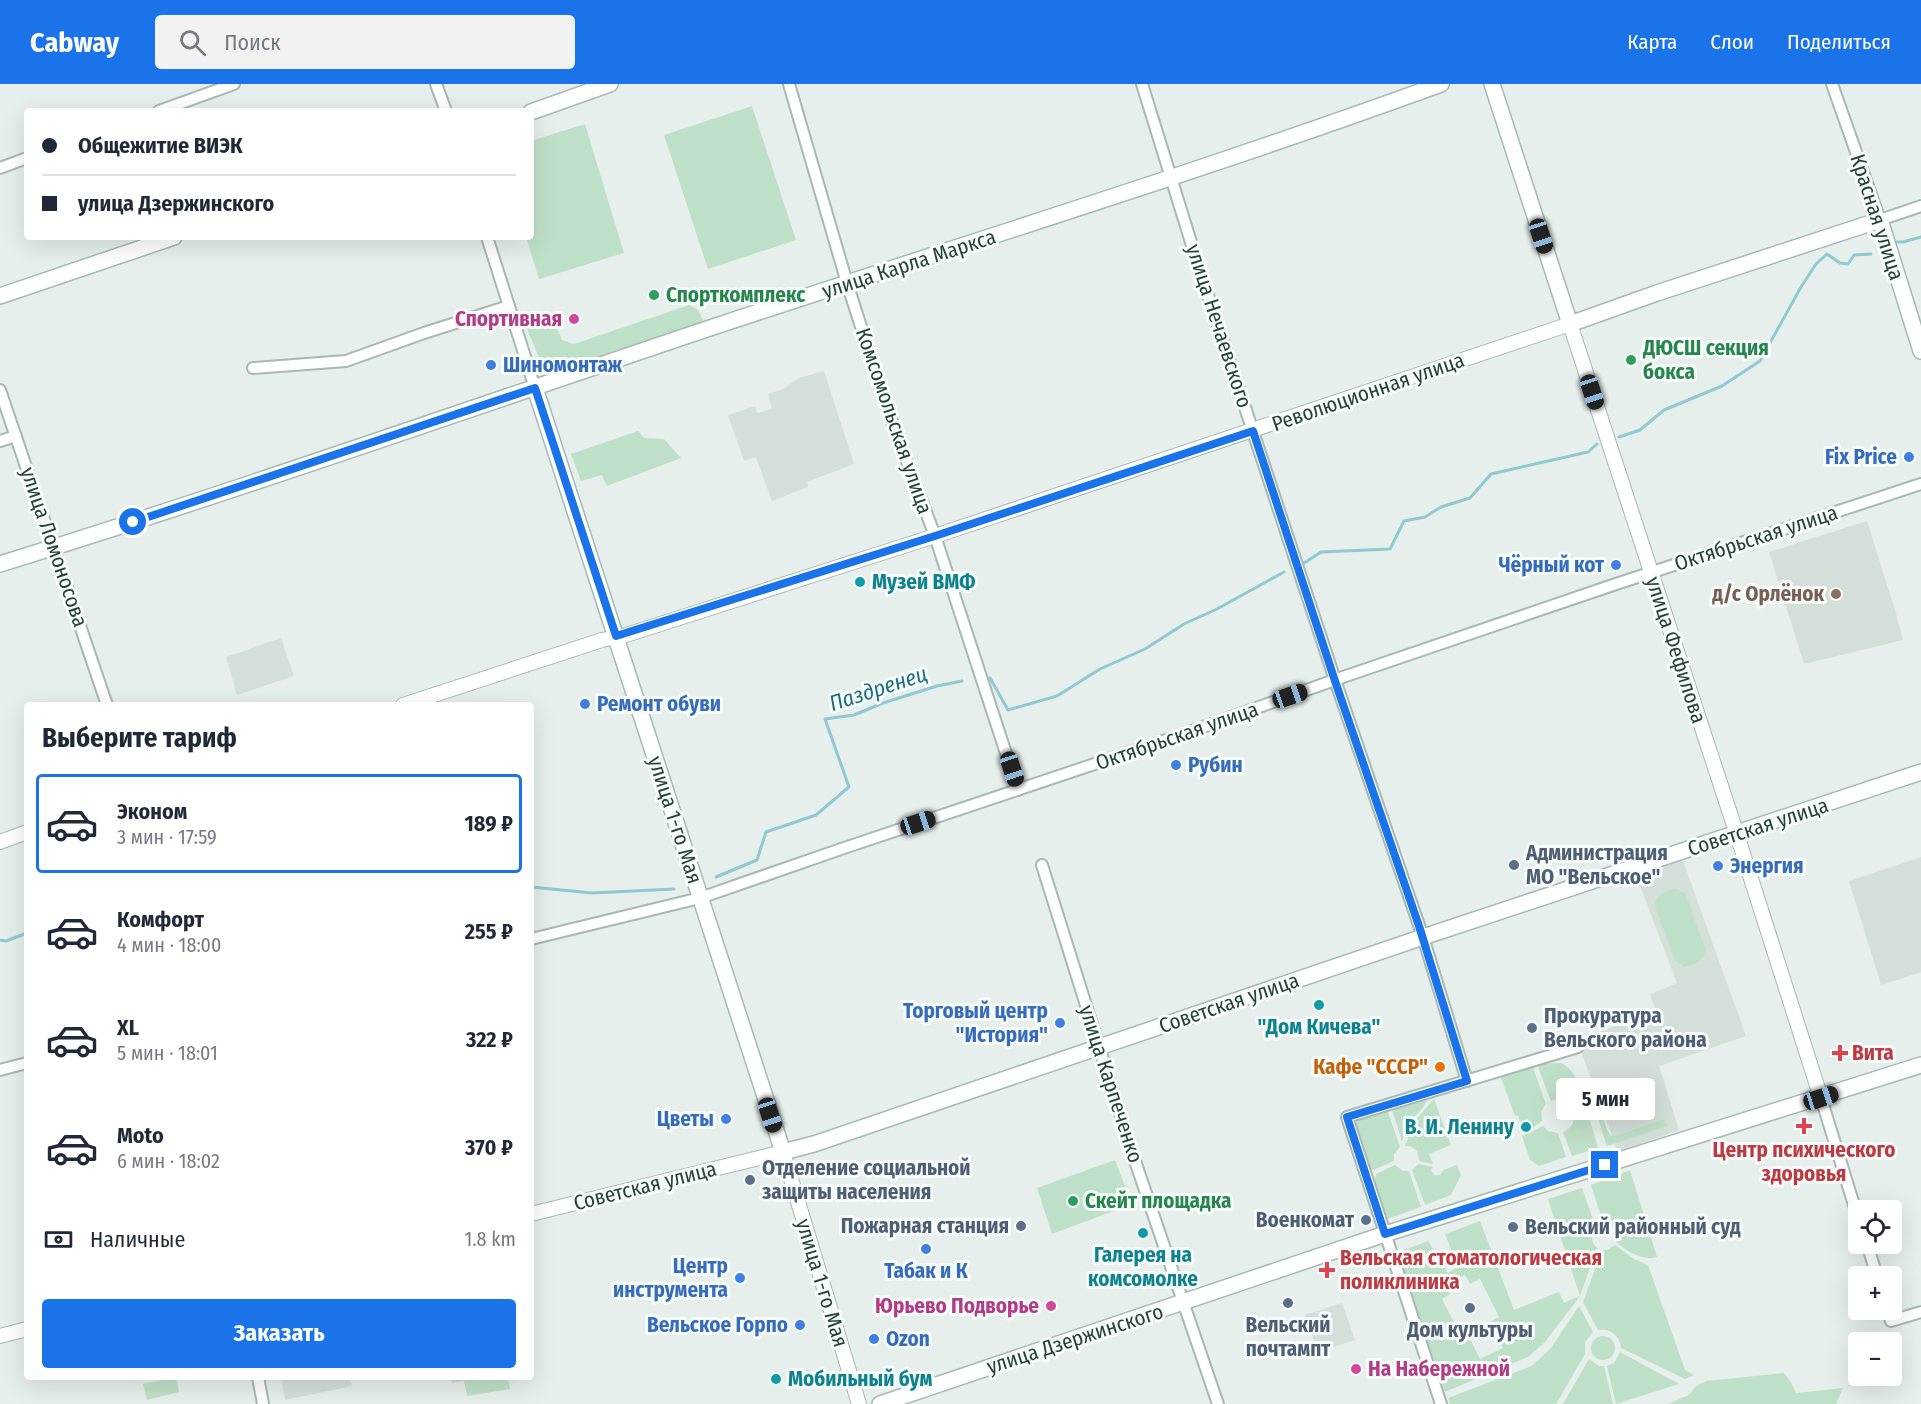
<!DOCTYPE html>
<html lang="ru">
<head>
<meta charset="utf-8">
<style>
	:root { --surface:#fff; --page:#f2f2f3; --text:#1f2937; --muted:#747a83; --line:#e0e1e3; --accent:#1a73e8 }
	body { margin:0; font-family:"Fira Sans Condensed",sans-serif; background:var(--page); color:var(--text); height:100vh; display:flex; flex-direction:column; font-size:22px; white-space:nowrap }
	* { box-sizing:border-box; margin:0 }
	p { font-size:20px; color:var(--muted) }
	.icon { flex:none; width:33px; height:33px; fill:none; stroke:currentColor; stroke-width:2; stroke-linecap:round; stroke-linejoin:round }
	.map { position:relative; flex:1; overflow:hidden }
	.side { position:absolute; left:24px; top:618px; width:510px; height:678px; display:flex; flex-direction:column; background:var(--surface); border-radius:6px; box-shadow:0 6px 24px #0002 }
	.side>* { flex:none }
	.guide { position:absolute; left:24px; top:24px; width:510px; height:132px; border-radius:6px; box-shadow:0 6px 24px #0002; display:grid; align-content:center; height:132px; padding:0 18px; background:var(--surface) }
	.buttons { position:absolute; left:1848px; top:1116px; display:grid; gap:12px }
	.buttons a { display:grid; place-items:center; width:54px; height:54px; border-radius:6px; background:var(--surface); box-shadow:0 6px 24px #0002; font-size:30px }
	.end { position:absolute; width:27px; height:27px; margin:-14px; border:8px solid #1a73e8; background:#fff; box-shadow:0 0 0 3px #fff }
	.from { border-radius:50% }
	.bubble { position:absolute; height:42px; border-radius:6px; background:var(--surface); box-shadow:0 6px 24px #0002; font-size:20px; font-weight:700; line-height:42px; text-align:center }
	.car { position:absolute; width:18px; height:36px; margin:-18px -9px; border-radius:8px; box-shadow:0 0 4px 2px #0007; background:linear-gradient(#222 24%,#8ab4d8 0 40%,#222 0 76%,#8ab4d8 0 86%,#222 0) }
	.guide b { display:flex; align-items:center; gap:21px; height:57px; font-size:22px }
	.guide b+b { border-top:2px solid var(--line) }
	.guide i { width:15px; height:15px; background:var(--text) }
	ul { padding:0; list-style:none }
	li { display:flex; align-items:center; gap:18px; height:99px; margin:0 12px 9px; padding:0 6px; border:3px solid transparent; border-radius:6px }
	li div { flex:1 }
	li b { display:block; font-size:22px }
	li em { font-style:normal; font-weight:700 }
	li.on { border-color:var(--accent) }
	li>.icon { width:54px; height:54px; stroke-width:1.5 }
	h2 { padding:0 18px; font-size:27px; line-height:72px }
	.pay { display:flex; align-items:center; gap:15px; height:66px; padding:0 18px; font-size:22px }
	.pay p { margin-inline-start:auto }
	.primary-button { display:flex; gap:12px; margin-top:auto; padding:12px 18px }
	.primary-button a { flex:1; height:69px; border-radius:6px; background:var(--accent); color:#fff; font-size:24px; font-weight:700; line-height:69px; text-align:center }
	header { display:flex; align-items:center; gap:36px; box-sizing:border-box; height:84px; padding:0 30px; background:var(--accent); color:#fff }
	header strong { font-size:28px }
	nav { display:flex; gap:33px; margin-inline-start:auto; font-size:21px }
	.search { width:420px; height:54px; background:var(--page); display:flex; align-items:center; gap:15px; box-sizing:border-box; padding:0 21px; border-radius:6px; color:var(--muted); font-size:22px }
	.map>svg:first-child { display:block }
	.built { fill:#d4dfda }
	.green { fill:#bfe0c8; fill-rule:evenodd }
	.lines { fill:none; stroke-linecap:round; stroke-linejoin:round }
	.stream { stroke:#8ec9d4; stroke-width:3 }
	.minor-casing { stroke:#a8b8b2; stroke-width:14 }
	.tertiary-casing { stroke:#a8b8b2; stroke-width:16 }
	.secondary-casing { stroke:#a4bbb3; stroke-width:18 }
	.minor { stroke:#fff; stroke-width:10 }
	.tertiary { stroke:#fff; stroke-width:14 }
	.secondary { stroke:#fff; stroke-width:15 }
	.route { stroke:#1a73e8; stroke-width:8 }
	.leisure-dot { fill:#2e9e5b; stroke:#f7fbf9; stroke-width:2 }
	.hotel-dot { fill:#d1479c; stroke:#f7fbf9; stroke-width:2 }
	.shop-dot { fill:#3f7fe0; stroke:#f7fbf9; stroke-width:2 }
	.culture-dot { fill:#0f9aa8; stroke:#f7fbf9; stroke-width:2 }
	.education-dot { fill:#8d6e63; stroke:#f7fbf9; stroke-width:2 }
	.service-dot { fill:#5c6f8a; stroke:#f7fbf9; stroke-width:2 }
	.health-dot { fill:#e0444e; stroke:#f7fbf9; stroke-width:2 }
	.food-dot { fill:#e8710a; stroke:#f7fbf9; stroke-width:2 }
	.labels { text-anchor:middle; stroke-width:6; stroke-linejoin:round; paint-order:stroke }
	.street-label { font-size:21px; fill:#24423a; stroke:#f7fbf9 }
	.leisure-label { font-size:21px; font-weight:bold; fill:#27864d; stroke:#f7fbf9; text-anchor:start }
	.hotel-label { font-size:21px; font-weight:bold; fill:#b23c85; stroke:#f7fbf9; text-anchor:end }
	.shop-label { font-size:21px; font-weight:bold; fill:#366cbe; stroke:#f7fbf9; text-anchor:end }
	.culture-label { font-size:21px; font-weight:bold; fill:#0d838f; stroke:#f7fbf9; text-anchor:start }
	.education-label { font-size:21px; font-weight:bold; fill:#785e54; stroke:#f7fbf9; text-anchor:end }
	.service-label { font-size:21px; font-weight:bold; fill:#4e5e75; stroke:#f7fbf9; text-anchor:start }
	.health-label { font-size:21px; font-weight:bold; fill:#be3a42; stroke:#f7fbf9; text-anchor:start }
	.food-label { font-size:21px; font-weight:bold; fill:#c56008; stroke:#f7fbf9; text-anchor:end }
	.water-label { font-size:22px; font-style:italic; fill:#1c6f80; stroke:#f7fbf9 }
</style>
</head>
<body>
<header>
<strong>Cabway</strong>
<div class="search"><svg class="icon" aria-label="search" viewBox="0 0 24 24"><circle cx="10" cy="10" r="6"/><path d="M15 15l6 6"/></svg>Поиск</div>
<nav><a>Карта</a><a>Слои</a><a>Поделиться</a></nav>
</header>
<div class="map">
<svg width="1921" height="1320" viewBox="0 0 1921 1320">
	<rect width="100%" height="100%" fill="#e6efeb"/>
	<!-- built -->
	<g class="built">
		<polygon points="824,287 854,380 807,398 808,403 772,417 756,373 744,377 728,331 755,322 757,329 772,325 768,310 783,305 799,294"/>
		<polygon points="1867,437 1895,526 1903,556 1804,580 1769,468"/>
		<polygon points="281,554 294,592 237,611 226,573"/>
		<polygon points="1921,773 1921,888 1881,901 1849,797"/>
		<polygon points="1682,774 1746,952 1659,982 1679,1046 1618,1068 1577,956 1656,927 1650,910 1677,899 1636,791"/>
		<polygon points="1342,1219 1355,1256 1318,1268 1305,1231"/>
		<polygon points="281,1293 350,1293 352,1302 285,1316"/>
	</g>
	<!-- green -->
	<g class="green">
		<polygon points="752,22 796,156 708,185 664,51"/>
		<polygon points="585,40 624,169 539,195 526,153 531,153 531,57"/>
		<polygon points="689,221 698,226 703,236 698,242 559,290 545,288 525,240 539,232 552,233 562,256 574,260"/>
		<polygon points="638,347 644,354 664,355 681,374 607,402 602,391 581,397 571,370"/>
		<path d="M1676,805L1685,809L1706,866C1702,877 1696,880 1684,883L1675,876L1654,820C1659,809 1664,806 1676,805Z"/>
		<path d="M1561,979C1570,983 1576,993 1580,1002L1578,1005L1585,1019L1572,1024C1567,1017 1559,1014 1551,1017L1537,980Z"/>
		<polygon points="1532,981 1546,1020 1541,1028 1542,1037 1532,1044 1528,1035 1520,1038 1518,1031 1515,1032 1500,991"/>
		<polygon points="1430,1012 1422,1025 1411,1036 1402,1057 1392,1026"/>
		<polygon points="1434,1015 1451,1061 1429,1070 1433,1080 1419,1077 1417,1067 1410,1062 1405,1062 1414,1038"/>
		<path d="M1586,1023L1598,1064L1572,1072L1563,1048C1571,1045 1576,1037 1574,1028Z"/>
		<polygon points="1387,1025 1400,1063 1394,1070 1394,1077 1373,1086 1367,1086 1353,1040 1361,1033"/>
		<polygon points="1596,1028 1601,1028 1607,1046 1611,1052 1619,1051 1664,1035 1667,1042 1607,1062"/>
		<polygon points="1543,1042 1548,1047 1558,1049 1566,1073 1539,1082 1530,1076 1522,1052"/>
		<polygon points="1115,1076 1132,1120 1052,1150 1037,1104"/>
		<polygon points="1419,1080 1433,1083 1431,1086 1435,1092 1441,1090 1443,1086 1457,1081 1461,1091 1451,1111 1425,1121 1412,1086"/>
		<polygon points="1395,1081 1403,1087 1409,1087 1421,1123 1384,1136 1373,1104 1376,1090"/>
		<path d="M1630,1086L1657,1173C1642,1177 1628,1168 1616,1158C1618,1149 1613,1143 1604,1141L1591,1101Z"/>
		<path d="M1582,1104L1596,1144C1590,1151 1591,1158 1597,1164L1580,1212L1545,1258L1528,1273L1445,1308L1397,1169L1428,1157L1448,1189L1458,1183L1445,1150L1480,1137L1514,1226L1559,1208L1564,1219L1580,1212L1548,1115ZM1465,1191L1470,1200L1480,1195L1499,1233L1490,1238L1503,1264L1480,1275L1467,1249L1461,1252L1442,1215L1450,1210L1446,1200Z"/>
		<path d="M1615,1161L1634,1175L1648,1181L1685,1286L1694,1291L1685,1295L1621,1264C1620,1252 1610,1243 1598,1246L1583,1218L1602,1166H1607Z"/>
		<polygon points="1579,1222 1593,1248 1585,1258 1585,1270 1556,1320 1450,1320 1448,1314 1532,1282 1551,1264"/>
		<circle cx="1603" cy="1264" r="12"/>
		<polygon points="1620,1268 1679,1300 1616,1320 1607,1282 1614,1279"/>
		<polygon points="1589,1275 1599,1282 1604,1282 1613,1320 1563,1320"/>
		<polygon points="1784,1289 1791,1298 1796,1309 1843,1304 1836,1320 1668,1320 1689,1311 1696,1302 1706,1297"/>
		<polygon points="176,1293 179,1308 147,1316 143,1300"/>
		<polygon points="451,1293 508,1293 510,1305 467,1312 464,1297 452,1299"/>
	</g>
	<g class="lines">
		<!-- stream -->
		<g class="stream">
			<polyline points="1893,161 1897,158 1903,158 1921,153"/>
			<polyline points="1619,353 1640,346 1664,326 1722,302 1760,277 1801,203 1816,180 1827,170 1840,179 1848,180 1854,171 1871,170"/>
			<polyline points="1304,479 1321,468 1390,465 1404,437 1425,433 1441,423 1470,414 1491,390 1588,368 1597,360"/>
			<polyline points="990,594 1008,626 1057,612 1100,585 1145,565 1184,540 1217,525 1284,488"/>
			<polyline points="716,793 757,776 766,748 816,731 849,703 825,635 854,631 883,619 937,602 962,597"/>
			<polyline points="531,803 592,809 674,805"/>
			<polyline points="0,856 6,857 27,849"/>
		</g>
		<defs>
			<g id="minor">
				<polyline points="436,0 446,27"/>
				<polyline points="789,0 847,199 887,324 935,452 1018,706"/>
				<polyline points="1142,0 1199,184 1335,596 1423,853 1467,997"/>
				<polyline points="1832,0 1880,136 1921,122"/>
				<polyline points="159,27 234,0"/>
				<polyline points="0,84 27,74"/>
				<polyline points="487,153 535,304"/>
				<polyline points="253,284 346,277 424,249 509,222"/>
				<polyline points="0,306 107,621"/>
				<polyline points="0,357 16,352"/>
				<polyline points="1042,781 1134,1074 1218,1320"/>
				<polyline points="531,855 700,814 844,764 1178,652 1343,593 1616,500 1921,400"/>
				<polyline points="0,986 27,979"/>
				<polyline points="1821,1014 1858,1134"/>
				<polyline points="1867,1160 1877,1192"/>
				<polyline points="1887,1226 1891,1237 1921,1228"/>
				<polyline points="258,1293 263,1320"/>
				<polyline points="1441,1320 1347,1033 1578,963"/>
			</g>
			<g id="tertiary">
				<polyline points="403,621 602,556 626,551 935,452 1570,240 1740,760 1821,1014"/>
				<polyline points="0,758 27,748"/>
				<polyline points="531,1130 783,1068 859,1320"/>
				<polyline points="0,1252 27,1245"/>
			</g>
			<g id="secondary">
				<polyline points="1492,0 1570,240 1657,209 1880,136 1921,267"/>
				<polyline points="531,28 610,0"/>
				<polyline points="0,212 174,153"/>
				<polyline points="535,304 783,1068 814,1060 1423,853 1921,688"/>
				<path d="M0,480C243,405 483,320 725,239C964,160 1205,86 1441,0"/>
				<polyline points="880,1320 1385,1150 1921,981"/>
			</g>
		</defs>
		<!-- minor casing -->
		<use href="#minor" class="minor-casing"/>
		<!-- tertiary casing -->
		<use href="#tertiary" class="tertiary-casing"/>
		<!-- secondary casing -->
		<use href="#secondary" class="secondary-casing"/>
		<!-- minor -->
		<use href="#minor" class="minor"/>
		<!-- tertiary -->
		<use href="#tertiary" class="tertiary"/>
		<!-- secondary -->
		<use href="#secondary" class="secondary"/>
	</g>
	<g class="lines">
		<!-- route -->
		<polyline class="route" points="133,438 535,304 616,552 935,452 1253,347 1335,597 1419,842 1467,997 1347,1033 1385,1150 1605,1081"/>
	</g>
	<!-- markers -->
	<g class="leisure-dot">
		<circle cx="654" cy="211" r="6"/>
		<circle cx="1631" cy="276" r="6"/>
		<circle cx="1073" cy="1117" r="6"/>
	</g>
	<g class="hotel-dot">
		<circle cx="574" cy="235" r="6"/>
		<circle cx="1051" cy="1222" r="6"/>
		<circle cx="1356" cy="1285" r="6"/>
	</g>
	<g class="shop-dot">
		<circle cx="491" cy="281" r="6"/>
		<circle cx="1909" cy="373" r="6"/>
		<circle cx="1616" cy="481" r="6"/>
		<circle cx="585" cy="620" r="6"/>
		<circle cx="1176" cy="681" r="6"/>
		<circle cx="1718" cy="782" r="6"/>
		<circle cx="1060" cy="939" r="6"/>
		<circle cx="726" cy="1035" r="6"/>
		<circle cx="926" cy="1165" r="6"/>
		<circle cx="740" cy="1194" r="6"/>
		<circle cx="800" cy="1241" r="6"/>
		<circle cx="874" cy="1255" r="6"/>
	</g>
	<g class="culture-dot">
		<circle cx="860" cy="498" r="6"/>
		<circle cx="1319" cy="921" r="6"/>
		<circle cx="1526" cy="1043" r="6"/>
		<circle cx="1143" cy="1149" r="6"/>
		<circle cx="776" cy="1295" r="6"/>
	</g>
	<circle class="education-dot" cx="1836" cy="510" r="6"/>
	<g class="service-dot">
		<circle cx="1514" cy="781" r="6"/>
		<circle cx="1532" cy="944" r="6"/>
		<circle cx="750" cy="1096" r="6"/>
		<circle cx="1366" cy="1136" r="6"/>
		<circle cx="1021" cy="1142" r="6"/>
		<circle cx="1513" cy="1143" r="6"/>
		<circle cx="1288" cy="1219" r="6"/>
		<circle cx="1470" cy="1224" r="6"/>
	</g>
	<g class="health-dot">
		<path d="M1837 960h6v6h6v6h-6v6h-6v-6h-6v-6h6z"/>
		<path d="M1801 1033h6v6h6v6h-6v6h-6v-6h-6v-6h6z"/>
		<path d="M1324 1177h6v6h6v6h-6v6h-6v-6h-6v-6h6z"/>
	</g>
	<circle class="food-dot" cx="1440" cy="983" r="6"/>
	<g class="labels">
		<!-- street labels -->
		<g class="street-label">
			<text transform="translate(1877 133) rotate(72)" y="7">Красная улица</text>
			<text transform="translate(909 180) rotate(-18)" y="7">улица Карла Маркса</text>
			<text transform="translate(1219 242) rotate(72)" y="7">улица Нечаевского</text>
			<text transform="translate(1368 308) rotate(-19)" y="7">Революционная улица</text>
			<text transform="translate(894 337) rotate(71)" y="7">Комсомольская улица</text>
			<text transform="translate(1756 454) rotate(-18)" y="7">Октябрьская улица</text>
			<text transform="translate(54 463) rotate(71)" y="7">улица Ломоносова</text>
			<text transform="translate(1676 566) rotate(72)" y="7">улица Фефилова</text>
			<text transform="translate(1177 652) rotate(-19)" y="7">Октябрьская улица</text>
			<text transform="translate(675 736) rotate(72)" y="7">улица 1-го Мая</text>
			<text transform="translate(1758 743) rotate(-18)" y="7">Советская улица</text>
			<text transform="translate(1229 919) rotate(-19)" y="7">Советская улица</text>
			<text transform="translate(1111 1000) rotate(72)" y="7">улица Карпеченко</text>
			<text transform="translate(645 1102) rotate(-14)" y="7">Советская улица</text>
			<text transform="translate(822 1199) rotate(73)" y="7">улица 1-го Мая</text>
			<text transform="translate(1075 1255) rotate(-18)" y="7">улица Дзержинского</text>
		</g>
		<!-- leisure labels -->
		<g class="leisure-label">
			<text x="666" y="218">Спорткомплекс</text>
			<text x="1643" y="271">ДЮСШ секция<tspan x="1643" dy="24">бокса</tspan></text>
			<text x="1085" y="1124">Скейт площадка</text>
		</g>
		<!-- hotel labels -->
		<g class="hotel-label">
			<text x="562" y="242">Спортивная</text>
			<text x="1039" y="1229">Юрьево Подворье</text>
			<text x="1368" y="1292" text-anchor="start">На Набережной</text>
		</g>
		<!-- shop labels -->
		<g class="shop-label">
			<text x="503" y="288" text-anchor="start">Шиномонтаж</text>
			<text x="1897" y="380">Fix Price</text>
			<text x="1604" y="488">Чёрный кот</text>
			<text x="597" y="627" text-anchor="start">Ремонт обуви</text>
			<text x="1188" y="688" text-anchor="start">Рубин</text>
			<text x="1730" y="789" text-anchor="start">Энергия</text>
			<text x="1048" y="934">Торговый центр<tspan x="1048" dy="24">"История"</tspan></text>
			<text x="714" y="1042">Цветы</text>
			<text x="728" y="1189">Центр<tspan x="728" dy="24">инструмента</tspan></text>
			<text x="926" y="1194" text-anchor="middle">Табак и К</text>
			<text x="788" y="1248">Вельское Горпо</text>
			<text x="886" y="1262" text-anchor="start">Ozon</text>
		</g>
		<!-- culture labels -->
		<g class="culture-label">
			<text x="872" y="505">Музей ВМФ</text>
			<text x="1319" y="950" text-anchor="middle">"Дом Кичева"</text>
			<text x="1514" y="1050" text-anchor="end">В. И. Ленину</text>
			<text x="1143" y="1178" text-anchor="middle">Галерея на<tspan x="1143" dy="24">комсомолке</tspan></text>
			<text x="788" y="1302">Мобильный бум</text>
		</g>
		<!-- education labels -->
		<g class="education-label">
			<text x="1824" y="517">д/с Орлёнок</text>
		</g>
		<!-- service labels -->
		<g class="service-label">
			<text x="1526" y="776">Администрация<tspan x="1526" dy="24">МО "Вельское"</tspan></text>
			<text x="1544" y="939">Прокуратура<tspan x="1544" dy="24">Вельского района</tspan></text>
			<text x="762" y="1091">Отделение социальной<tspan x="762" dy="24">защиты населения</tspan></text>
			<text x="1354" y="1143" text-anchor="end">Военкомат</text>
			<text x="1009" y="1149" text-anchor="end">Пожарная станция</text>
			<text x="1525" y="1150">Вельский районный суд</text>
			<text x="1288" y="1248" text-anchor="middle">Вельский<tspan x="1288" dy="24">почтампт</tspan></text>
			<text x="1470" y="1253" text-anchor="middle">Дом культуры</text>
		</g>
		<!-- health labels -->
		<g class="health-label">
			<text x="1852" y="976">Вита</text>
			<text x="1804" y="1073" text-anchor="middle">Центр психического<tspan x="1804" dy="24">здоровья</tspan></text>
			<text x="1340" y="1181">Вельская стоматологическая<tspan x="1340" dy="24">поликлиника</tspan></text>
		</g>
		<!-- food labels -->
		<g class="food-label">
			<text x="1428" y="990">Кафе "СССР"</text>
		</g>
		<!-- water labels -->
		<g class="water-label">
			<text transform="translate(878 604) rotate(-18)" y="8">Паздренец</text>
		</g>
	</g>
</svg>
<div class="buttons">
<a><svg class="icon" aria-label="locate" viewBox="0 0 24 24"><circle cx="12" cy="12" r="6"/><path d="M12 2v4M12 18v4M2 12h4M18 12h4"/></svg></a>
<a>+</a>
<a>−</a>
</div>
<i class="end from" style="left:133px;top:438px"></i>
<i class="end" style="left:1605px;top:1081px"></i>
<div class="bubble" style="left:1556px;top:994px;width:99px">5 мин</div>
<i class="car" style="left:1541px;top:152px;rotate:162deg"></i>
<i class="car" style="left:1592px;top:308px;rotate:162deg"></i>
<i class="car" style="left:1290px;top:612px;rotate:71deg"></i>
<i class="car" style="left:1012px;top:685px;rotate:162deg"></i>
<i class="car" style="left:918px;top:739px;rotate:72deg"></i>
<i class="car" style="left:1821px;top:1014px;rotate:72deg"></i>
<i class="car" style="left:770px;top:1031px;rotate:162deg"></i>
<div class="guide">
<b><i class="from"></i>Общежитие ВИЭК</b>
<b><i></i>улица Дзержинского</b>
</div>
<section class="side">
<h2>Выберите тариф</h2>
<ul>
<li class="on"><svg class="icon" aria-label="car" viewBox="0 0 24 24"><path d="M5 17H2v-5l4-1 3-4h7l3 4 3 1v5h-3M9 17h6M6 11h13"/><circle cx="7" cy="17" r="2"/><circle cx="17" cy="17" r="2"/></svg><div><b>Эконом</b><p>3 мин · 17:59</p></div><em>189 ₽</em></li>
<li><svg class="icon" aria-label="car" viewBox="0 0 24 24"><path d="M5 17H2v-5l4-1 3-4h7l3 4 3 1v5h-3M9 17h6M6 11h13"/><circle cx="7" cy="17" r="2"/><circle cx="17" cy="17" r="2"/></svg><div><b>Комфорт</b><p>4 мин · 18:00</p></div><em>255 ₽</em></li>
<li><svg class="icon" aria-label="car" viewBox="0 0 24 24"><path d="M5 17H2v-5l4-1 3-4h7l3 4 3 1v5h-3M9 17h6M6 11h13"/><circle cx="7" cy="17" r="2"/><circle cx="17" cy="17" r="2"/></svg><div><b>XL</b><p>5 мин · 18:01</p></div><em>322 ₽</em></li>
<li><svg class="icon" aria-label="car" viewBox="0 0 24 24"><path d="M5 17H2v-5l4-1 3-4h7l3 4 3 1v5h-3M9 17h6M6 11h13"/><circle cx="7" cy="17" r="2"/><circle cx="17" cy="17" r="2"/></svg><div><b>Moto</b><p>6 мин · 18:02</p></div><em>370 ₽</em></li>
</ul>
<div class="pay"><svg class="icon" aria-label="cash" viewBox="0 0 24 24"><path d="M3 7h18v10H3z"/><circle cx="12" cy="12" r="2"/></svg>Наличные<p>1.8 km</p></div>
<div class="primary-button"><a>Заказать</a></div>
</section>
</div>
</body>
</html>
